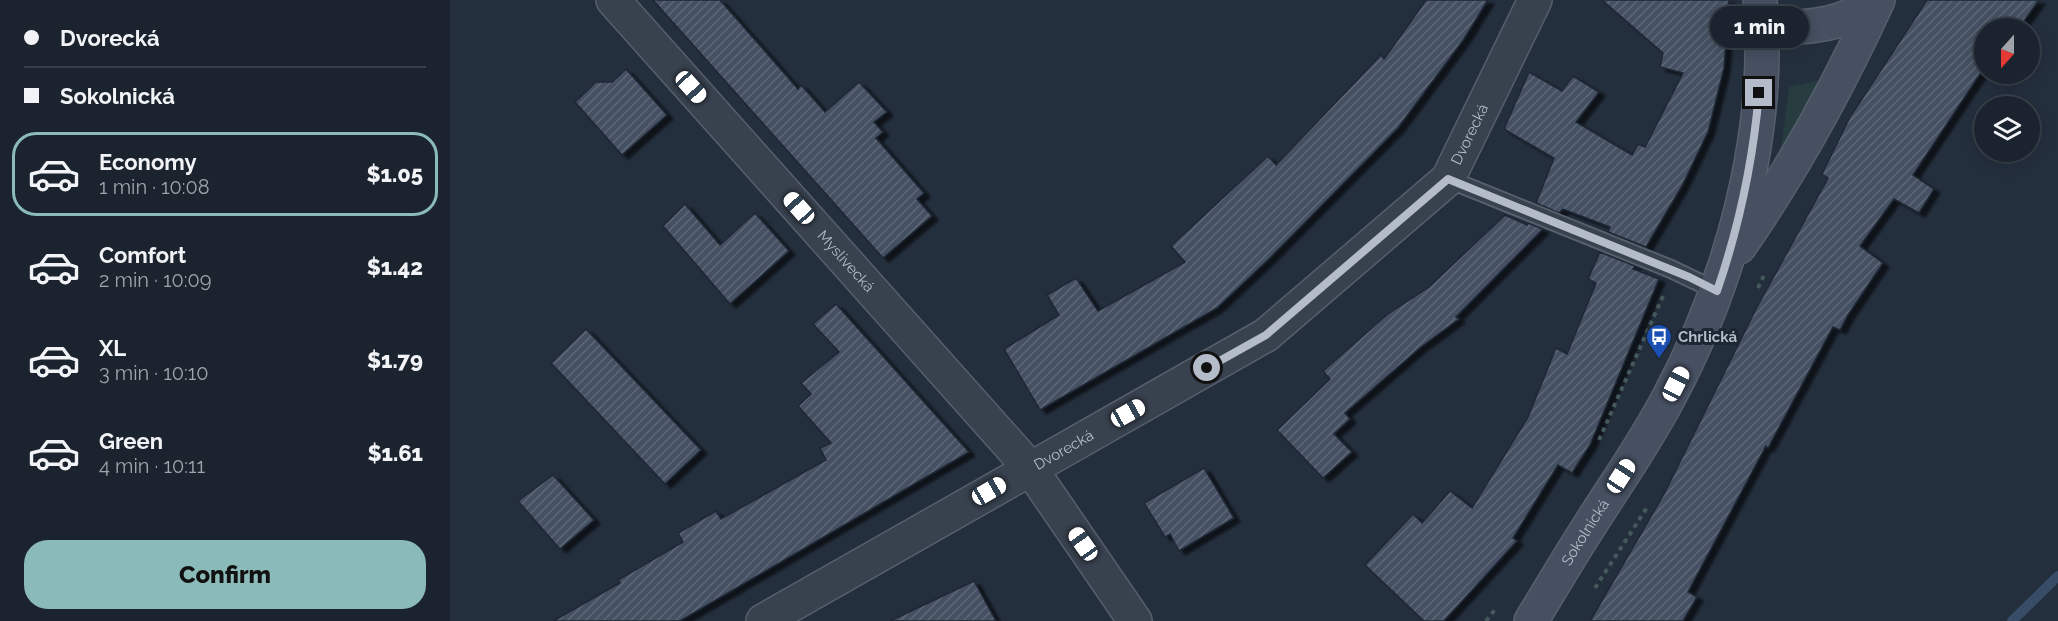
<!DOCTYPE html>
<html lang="en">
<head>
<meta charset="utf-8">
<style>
	:root { --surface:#1b232e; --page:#282f3a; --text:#f1f3f6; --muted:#a0a4aa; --line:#39404a; --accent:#8bbbb9 }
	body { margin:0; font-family:Raleway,sans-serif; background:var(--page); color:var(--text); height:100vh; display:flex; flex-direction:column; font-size:22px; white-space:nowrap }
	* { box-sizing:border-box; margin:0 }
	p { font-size:20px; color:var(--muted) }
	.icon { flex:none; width:33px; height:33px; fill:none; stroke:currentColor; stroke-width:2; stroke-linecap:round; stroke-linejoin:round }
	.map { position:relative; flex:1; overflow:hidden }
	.sheet { display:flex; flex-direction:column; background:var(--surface); width:450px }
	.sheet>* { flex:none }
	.hud { display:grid; align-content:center; height:132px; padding:0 24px; background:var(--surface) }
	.needle { width:39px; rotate:201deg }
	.buttons { position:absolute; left:1524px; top:18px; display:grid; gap:12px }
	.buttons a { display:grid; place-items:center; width:66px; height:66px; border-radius:50%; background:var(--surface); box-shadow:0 3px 15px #0003,0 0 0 2px var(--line); font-size:30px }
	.end { position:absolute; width:27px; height:27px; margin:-14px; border:8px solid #b4bcc9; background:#111; box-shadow:0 0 0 3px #111 }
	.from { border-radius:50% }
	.bubble { position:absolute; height:42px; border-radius:21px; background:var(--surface); box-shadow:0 3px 15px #0003,0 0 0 2px var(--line); font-size:20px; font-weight:800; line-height:42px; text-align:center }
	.car { position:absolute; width:18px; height:36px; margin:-18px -9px; border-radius:8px; box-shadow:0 0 4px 2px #0007; background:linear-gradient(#fff 24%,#345 0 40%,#fff 0 76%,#345 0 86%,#fff 0) }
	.hud b { display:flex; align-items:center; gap:21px; height:57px; font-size:22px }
	.hud b+b { border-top:2px solid var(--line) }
	.hud i { width:15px; height:15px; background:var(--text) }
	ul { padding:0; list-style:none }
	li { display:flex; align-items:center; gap:18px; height:84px; margin:0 12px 9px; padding:0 12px; border:3px solid transparent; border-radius:24px }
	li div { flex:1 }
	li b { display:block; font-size:22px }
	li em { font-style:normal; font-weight:800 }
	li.on { border-color:var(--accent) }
	li>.icon { width:54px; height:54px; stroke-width:1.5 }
	.action { display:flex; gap:12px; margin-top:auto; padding:12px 24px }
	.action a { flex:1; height:69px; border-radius:24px; background:var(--accent); color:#111; font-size:24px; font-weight:800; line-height:69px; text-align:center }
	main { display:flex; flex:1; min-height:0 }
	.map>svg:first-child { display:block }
	.grass { fill:#263c3f }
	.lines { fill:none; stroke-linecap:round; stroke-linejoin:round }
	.stream { stroke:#394c67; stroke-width:10 }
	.building { fill:url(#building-hatch); stroke:#1f2835; stroke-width:1.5; filter:url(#shadow) }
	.lane-casing { stroke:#565f6c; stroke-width:20 }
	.street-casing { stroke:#565f6c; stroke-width:36 }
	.secondary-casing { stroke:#565f6c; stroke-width:36 }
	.path { stroke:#44595c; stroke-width:4; stroke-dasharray:4.5 4.5; stroke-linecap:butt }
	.lane { stroke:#38414e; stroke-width:16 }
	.street { stroke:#38414e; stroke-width:33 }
	.secondary { stroke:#465061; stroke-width:33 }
	.route { stroke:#b4bcc9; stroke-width:8 }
	.labels { text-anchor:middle; stroke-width:6; stroke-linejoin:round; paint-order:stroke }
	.street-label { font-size:15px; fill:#b4bcc9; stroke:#1d2633 }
	.poi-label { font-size:15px; font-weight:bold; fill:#b4bcc9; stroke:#1d2633; text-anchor:start }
</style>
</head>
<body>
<main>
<section class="sheet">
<div class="hud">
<b><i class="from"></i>Dvorecká</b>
<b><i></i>Sokolnická</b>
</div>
<ul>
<li class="on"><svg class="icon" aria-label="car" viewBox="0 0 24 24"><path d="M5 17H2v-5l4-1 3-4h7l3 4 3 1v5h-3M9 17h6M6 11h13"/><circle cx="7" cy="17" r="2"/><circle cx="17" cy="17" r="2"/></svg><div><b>Economy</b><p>1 min · 10:08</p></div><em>$1.05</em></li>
<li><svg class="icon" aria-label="car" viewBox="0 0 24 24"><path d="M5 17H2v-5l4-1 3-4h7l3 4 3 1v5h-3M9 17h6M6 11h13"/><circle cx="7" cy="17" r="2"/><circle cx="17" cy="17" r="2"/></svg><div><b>Comfort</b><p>2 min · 10:09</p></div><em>$1.42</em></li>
<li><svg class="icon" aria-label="car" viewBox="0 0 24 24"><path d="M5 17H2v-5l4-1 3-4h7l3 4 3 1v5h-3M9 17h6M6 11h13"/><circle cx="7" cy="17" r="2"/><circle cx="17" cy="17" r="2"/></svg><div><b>XL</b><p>3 min · 10:10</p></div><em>$1.79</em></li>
<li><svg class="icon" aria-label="car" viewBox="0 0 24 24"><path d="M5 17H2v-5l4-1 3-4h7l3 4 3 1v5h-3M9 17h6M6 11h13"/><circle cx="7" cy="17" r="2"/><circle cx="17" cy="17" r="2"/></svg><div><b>Green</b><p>4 min · 10:11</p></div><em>$1.61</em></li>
</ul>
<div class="action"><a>Confirm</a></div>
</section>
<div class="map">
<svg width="1608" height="621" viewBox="0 0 1608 621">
	<defs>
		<pattern id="building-hatch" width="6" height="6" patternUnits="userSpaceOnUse" patternTransform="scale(1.5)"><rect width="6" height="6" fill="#455162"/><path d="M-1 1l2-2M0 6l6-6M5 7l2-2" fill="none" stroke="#5d6877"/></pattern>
		<filter id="shadow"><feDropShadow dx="6" dy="4" stdDeviation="1.5" flood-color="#0009"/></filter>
	</defs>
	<rect width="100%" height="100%" fill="#242f3e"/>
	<!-- grass -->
	<polygon class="grass" points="1365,81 1370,81 1330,157 1339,87"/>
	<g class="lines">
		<!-- stream -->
		<polyline class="stream" points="1562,621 1608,576"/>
	</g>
	<!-- building -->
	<g class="building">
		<polygon points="203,0 270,0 348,89 351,85 375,112 409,82 437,112 424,122 433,132 426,138 474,193 467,199 482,216 433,258"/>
		<polygon points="976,0 1038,0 1014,39 948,128 820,258 767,308 590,410 554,349 609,315 597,295 626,278 648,311 735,262 721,246 818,156 826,165 931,55 934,59"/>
		<polygon points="1152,0 1279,0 1274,68 1258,132 1232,186 1196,247 1158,232 1160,227 1113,209 1109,213 1086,203 1104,158 1054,129 1079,72 1112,91 1123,76 1149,92 1126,122 1182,155 1188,144 1195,147 1233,73 1210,67 1213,53"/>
		<polygon points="1477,0 1589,0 1569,28 1534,28 1534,68 1463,175 1484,189 1469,213 1444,199 1410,246 1433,263 1398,315 1390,330 1383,327 1318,448 1316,446 1238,592 1247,597 1233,621 1140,621 1214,494 1307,307 1378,178 1372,174 1400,117"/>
		<polygon points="176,69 217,115 172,155 125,102 146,82 162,82"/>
		<polygon points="235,204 270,245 305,213 339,251 280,304 213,226"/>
		<polygon points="1055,215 1077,225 1078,223 1093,229 1006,317 1009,319 971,347 895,413 900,419 884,434 902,452 873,478 827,430 880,379 873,371 939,313 979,287"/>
		<polygon points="1150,252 1185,266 1183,269 1209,279 1140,445 1122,473 1108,465 1063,538 1067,541 994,621 974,621 915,565 963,514 972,523 1000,491 1022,508 1078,417 1106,348 1117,354 1146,283 1138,279"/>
		<polygon points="386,304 519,452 230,621 103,621 170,583 168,580 233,542 228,533 266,511 271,519 376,460 370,448 381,443 348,406 361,394 351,383 389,352 363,324"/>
		<polygon points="136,329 251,450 215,484 101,363"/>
		<polygon points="754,468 784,518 729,551 720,534 715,537 694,503"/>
		<polygon points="103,475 144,520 110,549 68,501"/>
		<polygon points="524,581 546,621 440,621"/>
	</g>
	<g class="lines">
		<defs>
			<polyline id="lane" points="998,179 1221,269 1267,291"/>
			<g id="street">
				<path id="s1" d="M163,0L580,468L685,621"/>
				<path id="s2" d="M313,621L816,335L998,179L1085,0"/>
			</g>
			<g id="secondary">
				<path d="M1313,29C1349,27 1396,28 1424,0"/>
				<path d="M1289,247C1342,171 1389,85 1428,0"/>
				<path id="s3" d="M1081,621C1100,590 1118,559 1138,528C1165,485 1195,443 1219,397C1281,281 1322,133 1310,0"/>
			</g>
		</defs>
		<!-- lane casing -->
		<use href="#lane" class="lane-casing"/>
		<!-- street casing -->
		<use href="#street" class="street-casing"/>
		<!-- secondary casing -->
		<use href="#secondary" class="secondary-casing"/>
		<!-- path -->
		<g class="path">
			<polyline points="1308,288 1315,273"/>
			<polyline points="1149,440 1213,296"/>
			<polyline points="1145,588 1198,506"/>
			<polyline points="1036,621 1047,607"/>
		</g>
		<!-- lane -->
		<use href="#lane" class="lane"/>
		<!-- street -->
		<use href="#street" class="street"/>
		<!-- secondary -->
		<use href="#secondary" class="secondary"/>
	</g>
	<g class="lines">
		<!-- route -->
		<path class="route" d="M757,368L816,335L998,179L1239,277L1267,291C1289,227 1303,161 1309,93"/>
	</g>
	<!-- icons -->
	<defs>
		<symbol id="bus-pin" viewBox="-11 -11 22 30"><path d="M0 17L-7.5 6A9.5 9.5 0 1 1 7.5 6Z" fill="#1a4fb4" stroke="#1d2633"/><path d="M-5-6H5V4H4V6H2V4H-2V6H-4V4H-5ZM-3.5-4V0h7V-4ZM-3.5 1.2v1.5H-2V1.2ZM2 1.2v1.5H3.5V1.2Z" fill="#fff"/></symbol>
	</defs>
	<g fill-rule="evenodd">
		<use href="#bus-pin" x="1194" y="322" width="30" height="40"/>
	</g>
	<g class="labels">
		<!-- street labels -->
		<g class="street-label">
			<text dy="5" stroke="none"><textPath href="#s2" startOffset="868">Dvorecká</textPath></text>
			<text dy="5" stroke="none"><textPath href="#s1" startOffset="350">Myslivecká</textPath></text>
			<text dy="5" stroke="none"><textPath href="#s2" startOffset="346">Dvorecká</textPath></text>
			<text dy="5" stroke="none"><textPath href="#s3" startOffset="104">Sokolnická</textPath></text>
		</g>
		<!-- poi labels -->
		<g class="poi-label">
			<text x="1228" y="342">Chrlická</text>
		</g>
	</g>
</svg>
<div class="buttons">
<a><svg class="needle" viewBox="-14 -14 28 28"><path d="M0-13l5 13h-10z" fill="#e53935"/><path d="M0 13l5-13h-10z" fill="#a0a4aa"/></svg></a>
<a><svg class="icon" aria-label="layers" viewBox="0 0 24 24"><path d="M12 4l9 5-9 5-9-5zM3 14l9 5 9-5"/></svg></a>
</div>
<i class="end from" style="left:757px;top:368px"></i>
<i class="end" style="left:1309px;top:93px"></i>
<div class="bubble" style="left:1260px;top:6px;width:99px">1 min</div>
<i class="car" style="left:241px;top:87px;rotate:138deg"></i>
<i class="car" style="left:349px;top:208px;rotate:318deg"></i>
<i class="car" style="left:1226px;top:384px;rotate:27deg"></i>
<i class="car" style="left:678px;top:413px;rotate:61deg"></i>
<i class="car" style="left:1171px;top:476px;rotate:33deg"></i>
<i class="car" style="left:539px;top:491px;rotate:60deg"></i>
<i class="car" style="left:633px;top:544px;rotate:325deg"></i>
</div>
</main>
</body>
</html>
